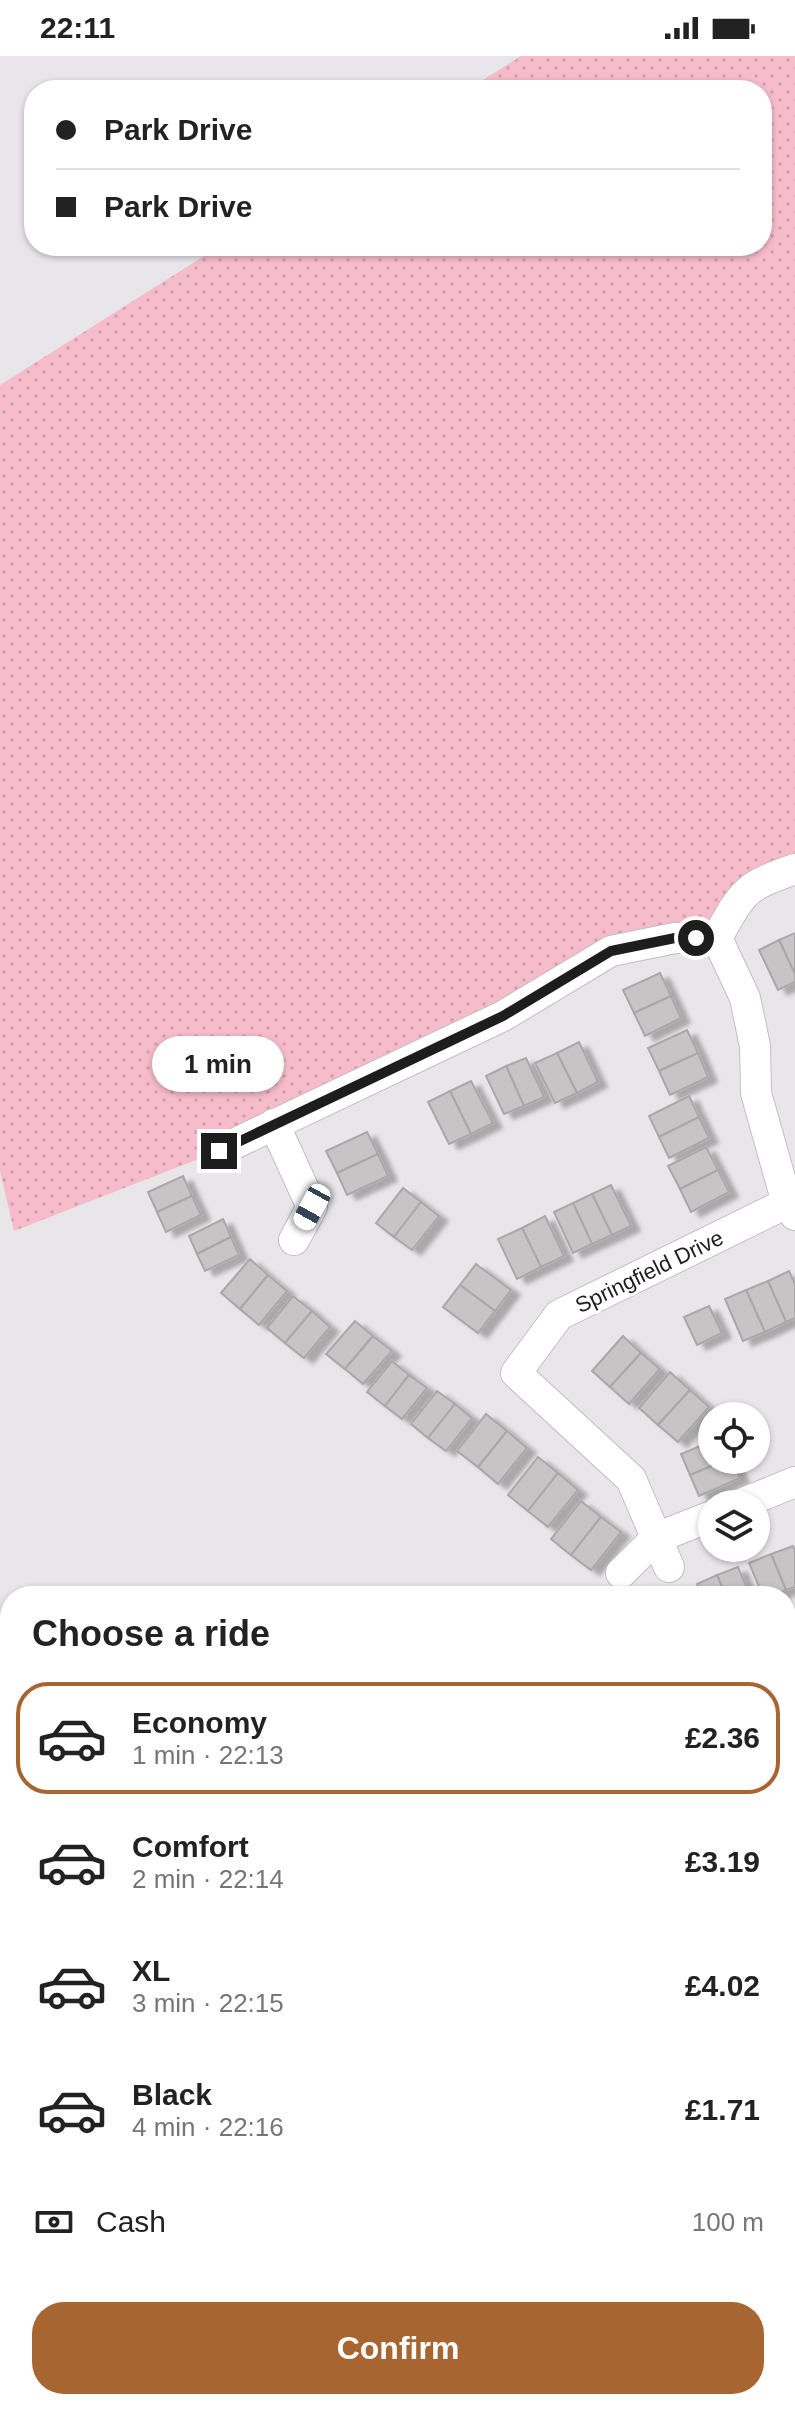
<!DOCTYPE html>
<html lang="en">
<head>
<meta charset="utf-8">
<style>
	:root { --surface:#fff; --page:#f2f2f2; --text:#222; --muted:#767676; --line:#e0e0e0; --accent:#a76531 }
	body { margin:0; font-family:Helvetica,sans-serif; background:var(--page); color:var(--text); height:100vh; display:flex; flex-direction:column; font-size:30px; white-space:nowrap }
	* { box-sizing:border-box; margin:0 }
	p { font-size:26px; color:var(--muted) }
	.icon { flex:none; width:44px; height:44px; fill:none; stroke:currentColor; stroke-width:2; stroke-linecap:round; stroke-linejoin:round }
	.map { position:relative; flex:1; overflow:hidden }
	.sheet { position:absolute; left:0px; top:1530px; width:796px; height:824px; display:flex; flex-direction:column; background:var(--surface); border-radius:32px 32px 0 0; box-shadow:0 2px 6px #0004 }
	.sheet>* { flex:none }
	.guide { position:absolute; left:24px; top:24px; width:748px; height:176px; border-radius:32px; box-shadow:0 2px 6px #0004; display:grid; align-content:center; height:176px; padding:0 32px; background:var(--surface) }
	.buttons { position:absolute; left:698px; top:1346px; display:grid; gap:16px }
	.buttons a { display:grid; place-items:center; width:72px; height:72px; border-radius:50%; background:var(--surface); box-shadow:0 2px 6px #0004; font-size:40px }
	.end { position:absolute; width:36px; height:36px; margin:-18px; border:10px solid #1e1d1e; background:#fff; box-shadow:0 0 0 4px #fff }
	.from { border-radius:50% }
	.bubble { position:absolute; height:56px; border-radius:28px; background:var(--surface); box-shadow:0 2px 6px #0004; font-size:26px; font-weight:600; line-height:56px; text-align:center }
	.car { position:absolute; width:24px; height:48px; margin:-24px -12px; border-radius:10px; box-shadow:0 0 6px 2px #0007; background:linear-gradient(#fff 24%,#345 0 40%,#fff 0 76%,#345 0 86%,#fff 0) }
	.guide b { display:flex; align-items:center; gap:28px; height:76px; font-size:30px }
	.guide b+b { border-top:2px solid var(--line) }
	.guide i { width:20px; height:20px; background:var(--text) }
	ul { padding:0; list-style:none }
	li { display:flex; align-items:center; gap:24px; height:112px; margin:0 16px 12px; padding:0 16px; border:4px solid transparent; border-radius:32px }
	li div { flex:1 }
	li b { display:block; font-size:30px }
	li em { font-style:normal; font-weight:600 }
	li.selected { border-color:var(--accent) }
	li>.icon { width:72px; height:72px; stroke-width:1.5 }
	h2 { padding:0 32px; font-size:36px; line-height:96px }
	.pay { display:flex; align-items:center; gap:20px; height:88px; padding:0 32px; font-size:30px }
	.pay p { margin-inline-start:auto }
	.cta { display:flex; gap:16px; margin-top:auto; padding:16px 32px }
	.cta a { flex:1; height:92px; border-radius:32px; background:var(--accent); color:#fff; font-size:32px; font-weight:600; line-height:92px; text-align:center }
	.status { display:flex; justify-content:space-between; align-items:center; height:56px; padding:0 40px; background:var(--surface); direction:ltr }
	.status svg { height:22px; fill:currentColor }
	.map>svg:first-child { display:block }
	.grass { fill:url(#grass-dots) }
	.forest { fill:url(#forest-firs) }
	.building { fill:#c7c4c6; stroke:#aaa7a9; stroke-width:2; filter:url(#shadow) }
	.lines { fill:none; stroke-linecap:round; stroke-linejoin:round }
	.street-casing { stroke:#c1bfc1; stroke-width:32 }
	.street { stroke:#fff; stroke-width:30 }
	.route { stroke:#1e1d1e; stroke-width:10 }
	.labels { text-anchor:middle; stroke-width:6; stroke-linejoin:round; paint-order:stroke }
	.street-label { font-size:22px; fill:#1e1d1e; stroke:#fff }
</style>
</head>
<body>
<div class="status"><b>22:11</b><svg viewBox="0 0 49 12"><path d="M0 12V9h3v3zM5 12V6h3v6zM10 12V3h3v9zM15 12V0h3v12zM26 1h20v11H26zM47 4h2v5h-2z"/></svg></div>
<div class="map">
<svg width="795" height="2354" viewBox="0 0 795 2354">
	<defs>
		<pattern id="grass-dots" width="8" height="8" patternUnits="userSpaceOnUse" patternTransform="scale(2)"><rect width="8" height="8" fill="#f6bccc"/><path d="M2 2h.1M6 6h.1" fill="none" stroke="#d2a1af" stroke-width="1.8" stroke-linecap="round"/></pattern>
		<pattern id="forest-firs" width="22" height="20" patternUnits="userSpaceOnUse" patternTransform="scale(2)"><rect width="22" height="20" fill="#f6bccc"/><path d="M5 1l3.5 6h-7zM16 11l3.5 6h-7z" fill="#d2a1af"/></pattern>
		<filter id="shadow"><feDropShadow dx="9" dy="5" stdDeviation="2" flood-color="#0004"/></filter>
	</defs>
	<rect width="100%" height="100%" fill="#e8e6e8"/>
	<!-- grass -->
	<polygon class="grass" points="521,0 795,0 795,813 717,882 611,895 219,1095 14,1175 0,1115 0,329 220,190 762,190 762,34 467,34"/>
	<!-- forest -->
	<polygon class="forest" points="795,1585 795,1919 786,1921 786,1589"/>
	<!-- building -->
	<g class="building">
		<polygon points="795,877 795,918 779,884"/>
		<polygon points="779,884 795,918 795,926 778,934 759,894"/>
		<polygon points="660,917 671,940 634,957 623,934"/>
		<polygon points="671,940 681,962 645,980 634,957"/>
		<polygon points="687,974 698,997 659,1015 648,992"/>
		<polygon points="579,986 598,1026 577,1037 557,997"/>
		<polygon points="557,997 577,1037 555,1047 535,1007"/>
		<polygon points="698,997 708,1021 670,1039 659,1015"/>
		<polygon points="526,1002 544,1041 524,1050 506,1010"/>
		<polygon points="506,1010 524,1050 504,1058 486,1020"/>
		<polygon points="471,1025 493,1067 471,1078 450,1035"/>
		<polygon points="450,1035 471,1078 449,1088 428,1046"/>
		<polygon points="689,1040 699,1061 659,1081 649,1060"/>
		<polygon points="699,1061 709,1082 669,1102 659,1081"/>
		<polygon points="367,1076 378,1098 337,1117 326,1095"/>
		<polygon points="706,1091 718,1114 680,1133 668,1110"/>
		<polygon points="378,1098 388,1120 347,1139 337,1117"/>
		<polygon points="718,1114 729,1136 691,1156 680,1133"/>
		<polygon points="183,1120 192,1140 157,1156 148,1136"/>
		<polygon points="611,1129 631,1170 612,1179 592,1138"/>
		<polygon points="403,1132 421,1146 394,1181 376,1167"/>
		<polygon points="592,1138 612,1179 592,1188 573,1147"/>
		<polygon points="192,1140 201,1159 166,1176 157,1156"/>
		<polygon points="421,1146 439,1160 412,1194 394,1181"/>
		<polygon points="573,1147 592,1188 573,1197 554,1156"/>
		<polygon points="545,1160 564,1200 541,1211 522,1172"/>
		<polygon points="223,1163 231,1181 197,1198 189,1180"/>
		<polygon points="522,1172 541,1211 517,1223 498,1183"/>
		<polygon points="231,1181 239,1199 205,1215 197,1198"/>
		<polygon points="250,1203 268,1219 240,1253 221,1237"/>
		<polygon points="476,1208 511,1234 495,1255 460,1229"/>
		<polygon points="789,1215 795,1228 795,1262 786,1266 768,1225"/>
		<polygon points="268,1219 287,1235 259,1269 240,1253"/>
		<polygon points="768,1225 786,1266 765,1276 746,1234"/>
		<polygon points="460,1229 495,1255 478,1277 443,1251"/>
		<polygon points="746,1234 765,1276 743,1285 725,1243"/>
		<polygon points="293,1240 312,1255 285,1287 267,1272"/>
		<polygon points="709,1250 722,1277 697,1289 684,1261"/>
		<polygon points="312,1255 330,1271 304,1302 285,1287"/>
		<polygon points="355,1265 373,1280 345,1313 326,1298"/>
		<polygon points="373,1280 392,1295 363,1328 345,1313"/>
		<polygon points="623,1280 641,1297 610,1331 592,1315"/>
		<polygon points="641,1297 660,1313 629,1348 610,1331"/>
		<polygon points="392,1305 409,1319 385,1350 367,1336"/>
		<polygon points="670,1316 690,1334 658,1369 639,1352"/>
		<polygon points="409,1319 427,1332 402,1363 385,1350"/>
		<polygon points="690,1334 709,1351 678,1386 658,1369"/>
		<polygon points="437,1335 455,1348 428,1382 411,1368"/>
		<polygon points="455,1348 472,1362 446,1395 428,1382"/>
		<polygon points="486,1358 507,1375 478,1411 457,1395"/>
		<polygon points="507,1375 527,1392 498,1428 478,1411"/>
		<polygon points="712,1385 712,1404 726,1404 690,1419 681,1398"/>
		<polygon points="538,1401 558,1417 528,1455 508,1439"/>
		<polygon points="726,1404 732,1404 740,1422 699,1440 690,1419"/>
		<polygon points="558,1417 578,1434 548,1471 528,1455"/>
		<polygon points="581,1445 601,1461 571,1499 551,1483"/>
		<polygon points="601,1461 621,1476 591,1514 571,1499"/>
		<polygon points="793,1490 795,1495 795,1531 786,1534 771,1498"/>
		<polygon points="771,1498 786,1534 772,1540 763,1540 749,1507"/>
		<polygon points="738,1511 750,1540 726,1540 717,1519"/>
		<polygon points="717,1519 726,1540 702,1540 697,1528"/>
	</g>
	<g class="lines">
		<defs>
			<g id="street">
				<polyline points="717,882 745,942 755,990 756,1037 787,1147 795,1159"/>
				<path d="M717,882C743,835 744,831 795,813"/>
				<polyline points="274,1068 312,1151 294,1184"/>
				<polyline points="219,1095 503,960 611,895 675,882 717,882"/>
				<polyline points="741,1448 795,1426"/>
				<polyline points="669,1511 631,1423 516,1317 559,1259 787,1147"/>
				<polyline points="621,1517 656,1482 712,1460"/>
			</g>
		</defs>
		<!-- street casing -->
		<use href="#street" class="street-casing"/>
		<!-- street -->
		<use href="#street" class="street"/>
	</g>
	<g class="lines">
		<!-- route -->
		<polyline class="route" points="219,1095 503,960 611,895 675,882 696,882"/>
	</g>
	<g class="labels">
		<!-- street labels -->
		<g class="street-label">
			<text transform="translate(649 1215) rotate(-26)" y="8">Springfield Drive</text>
		</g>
	</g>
</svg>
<div class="buttons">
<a><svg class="icon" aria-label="locate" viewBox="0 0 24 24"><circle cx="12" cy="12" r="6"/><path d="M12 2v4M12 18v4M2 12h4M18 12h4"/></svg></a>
<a><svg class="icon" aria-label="layers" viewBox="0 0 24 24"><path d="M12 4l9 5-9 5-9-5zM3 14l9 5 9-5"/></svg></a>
</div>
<i class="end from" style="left:696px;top:882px"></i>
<i class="end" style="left:219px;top:1095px"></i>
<div class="bubble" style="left:152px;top:980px;width:132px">1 min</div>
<i class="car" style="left:312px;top:1151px;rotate:209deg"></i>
<div class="guide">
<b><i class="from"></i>Park Drive</b>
<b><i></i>Park Drive</b>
</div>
<section class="sheet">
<h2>Choose a ride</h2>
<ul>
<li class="selected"><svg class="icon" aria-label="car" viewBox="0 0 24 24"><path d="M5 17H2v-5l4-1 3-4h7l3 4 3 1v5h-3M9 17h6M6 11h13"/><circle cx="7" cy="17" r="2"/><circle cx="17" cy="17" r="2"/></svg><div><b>Economy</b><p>1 min · 22:13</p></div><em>£2.36</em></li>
<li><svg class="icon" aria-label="car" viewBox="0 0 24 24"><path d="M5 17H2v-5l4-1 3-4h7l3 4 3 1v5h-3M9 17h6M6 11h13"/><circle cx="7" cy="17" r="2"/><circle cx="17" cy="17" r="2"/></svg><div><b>Comfort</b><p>2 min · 22:14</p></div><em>£3.19</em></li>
<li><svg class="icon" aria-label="car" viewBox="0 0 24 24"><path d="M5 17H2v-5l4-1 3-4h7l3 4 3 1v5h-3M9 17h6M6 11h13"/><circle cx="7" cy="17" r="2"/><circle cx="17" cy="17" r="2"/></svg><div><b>XL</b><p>3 min · 22:15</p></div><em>£4.02</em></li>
<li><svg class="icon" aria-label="car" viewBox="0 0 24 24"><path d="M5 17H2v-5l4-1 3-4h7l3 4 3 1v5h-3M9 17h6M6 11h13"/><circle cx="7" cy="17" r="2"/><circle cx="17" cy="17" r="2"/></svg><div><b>Black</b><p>4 min · 22:16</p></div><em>£1.71</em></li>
</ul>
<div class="pay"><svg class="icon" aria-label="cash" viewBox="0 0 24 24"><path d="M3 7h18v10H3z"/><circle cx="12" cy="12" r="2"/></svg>Cash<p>100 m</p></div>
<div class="cta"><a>Confirm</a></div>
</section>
</div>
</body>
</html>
